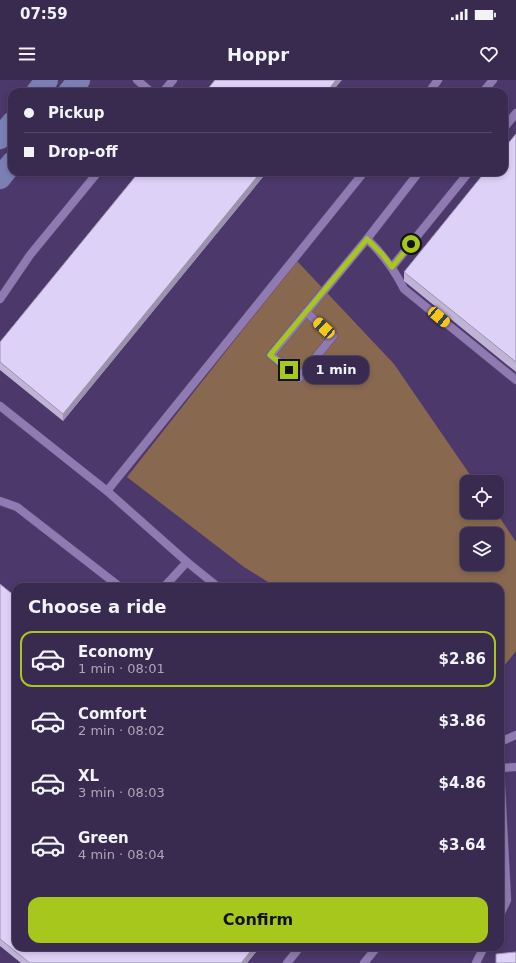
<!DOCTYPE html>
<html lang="en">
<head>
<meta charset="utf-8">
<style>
	:root { --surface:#392a50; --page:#403257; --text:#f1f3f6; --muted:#aba7b7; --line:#534667; --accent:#a8c71d }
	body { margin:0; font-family:"DejaVu Sans",sans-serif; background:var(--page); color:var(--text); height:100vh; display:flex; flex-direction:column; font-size:15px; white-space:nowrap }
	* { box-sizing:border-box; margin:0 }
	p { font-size:13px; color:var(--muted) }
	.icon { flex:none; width:22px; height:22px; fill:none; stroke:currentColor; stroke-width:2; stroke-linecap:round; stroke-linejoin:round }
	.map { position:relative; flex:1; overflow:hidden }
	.details { position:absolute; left:12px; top:503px; width:492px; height:368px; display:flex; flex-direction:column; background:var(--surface); border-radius:12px; box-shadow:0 2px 6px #0003,0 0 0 1px var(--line) }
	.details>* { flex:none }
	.top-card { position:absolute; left:8px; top:8px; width:500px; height:88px; border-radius:12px; box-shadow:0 2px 6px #0003,0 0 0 1px var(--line); display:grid; align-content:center; height:88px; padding:0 16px; background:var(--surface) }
	.controls { position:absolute; left:460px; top:395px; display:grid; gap:8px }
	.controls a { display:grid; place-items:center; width:44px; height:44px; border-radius:8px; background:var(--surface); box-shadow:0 2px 6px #0003,0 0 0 1px var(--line); font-size:20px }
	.end { position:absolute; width:18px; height:18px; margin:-9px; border:5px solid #a8c71d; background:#111; box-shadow:0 0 0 2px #111 }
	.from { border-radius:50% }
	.bubble { position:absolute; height:28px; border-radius:12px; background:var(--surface); box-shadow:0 2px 6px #0003,0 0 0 1px var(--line); font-size:13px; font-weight:800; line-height:28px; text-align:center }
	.car { position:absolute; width:12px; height:24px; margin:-12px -6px; border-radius:5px; box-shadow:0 0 3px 1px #0007; background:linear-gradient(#f5c518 24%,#345 0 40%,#f5c518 0 76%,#345 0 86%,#f5c518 0) }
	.top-card b { display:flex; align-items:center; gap:14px; height:38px; font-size:15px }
	.top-card b+b { border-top:1px solid var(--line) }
	.top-card i { width:10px; height:10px; background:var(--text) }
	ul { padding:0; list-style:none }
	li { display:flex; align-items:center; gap:12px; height:56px; margin:0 8px 6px; padding:0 8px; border:2px solid transparent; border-radius:12px }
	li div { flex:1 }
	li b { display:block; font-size:15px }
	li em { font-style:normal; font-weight:800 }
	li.active { border-color:var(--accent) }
	li>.icon { width:36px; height:36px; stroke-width:1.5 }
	h2 { padding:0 16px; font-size:18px; line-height:48px }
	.cta { display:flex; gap:8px; margin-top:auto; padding:8px 16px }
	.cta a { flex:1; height:46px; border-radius:12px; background:var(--accent); color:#111; font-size:16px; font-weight:800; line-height:46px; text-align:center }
	.status { display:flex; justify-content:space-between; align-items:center; height:28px; padding:0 20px; background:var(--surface); direction:ltr }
	.status svg { height:11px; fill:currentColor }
	header { display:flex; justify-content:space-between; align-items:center; height:52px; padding:0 16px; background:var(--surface); font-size:18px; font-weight:800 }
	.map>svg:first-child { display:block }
	.green { fill:#88694f; fill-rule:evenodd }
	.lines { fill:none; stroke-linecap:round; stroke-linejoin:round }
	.lane-casing { stroke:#62517a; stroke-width:9 }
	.secondary-casing { stroke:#62517a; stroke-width:23 }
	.lane { stroke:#8f7bb2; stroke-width:8 }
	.secondary { stroke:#7a80b4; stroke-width:22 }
	.wall { fill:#bfb4d5 }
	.shaded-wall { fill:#9b92ae }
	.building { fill:#ded1f8; stroke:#9b92ae }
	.route { stroke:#a8c71d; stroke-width:5 }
</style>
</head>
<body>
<div class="status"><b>07:59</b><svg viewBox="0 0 49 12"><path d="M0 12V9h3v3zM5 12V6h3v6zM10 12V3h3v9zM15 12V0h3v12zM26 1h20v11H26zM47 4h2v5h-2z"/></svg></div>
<header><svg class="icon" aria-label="menu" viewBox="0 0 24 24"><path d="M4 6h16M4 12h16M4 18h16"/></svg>Hoppr<svg class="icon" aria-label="heart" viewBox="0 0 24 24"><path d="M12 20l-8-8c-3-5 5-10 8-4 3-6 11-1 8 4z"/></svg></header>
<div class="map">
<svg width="516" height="883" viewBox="0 0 516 883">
	<rect width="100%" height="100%" fill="#4c386a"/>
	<!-- green -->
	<path class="green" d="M297,181L394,284L475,402H467V432H496L516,462V571L500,591V507H276L244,487L127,397ZM467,454H497V484H467Z"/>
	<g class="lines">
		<defs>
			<g id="lane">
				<polyline points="137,0 151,12"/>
				<polyline points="163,12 173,0"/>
				<polyline points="429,12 438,0"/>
				<polyline points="483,12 493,0"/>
				<polyline points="504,48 516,33"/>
				<path d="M419,92L367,159C383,174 394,189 404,209L516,300"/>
				<polyline points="392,187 469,92"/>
				<polyline points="0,219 30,175 98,92"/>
				<polyline points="306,232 333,256 299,298 271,275 367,159"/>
				<polyline points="0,326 107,411 187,482 164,507"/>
				<polyline points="107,411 364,92"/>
				<polyline points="0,421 17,427 120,507"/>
				<polyline points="187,482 218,507"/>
				<polyline points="500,662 516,655"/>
				<polyline points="500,686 507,820 500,835"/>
				<polyline points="501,688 516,687"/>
				<polyline points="287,883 300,867"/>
				<polyline points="364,883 377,867"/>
				<polyline points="476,883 484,867"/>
			</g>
			<g id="secondary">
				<polyline points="37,12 47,0"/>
				<polyline points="69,12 79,0"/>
				<polyline points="0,58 12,43"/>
				<polyline points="0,98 12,83"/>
			</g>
		</defs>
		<!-- lane casing -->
		<use href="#lane" class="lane-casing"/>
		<!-- secondary casing -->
		<use href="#secondary" class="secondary-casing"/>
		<!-- lane -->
		<use href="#lane" class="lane"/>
		<!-- secondary -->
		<use href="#secondary" class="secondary"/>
	</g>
	<!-- wall -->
	<g class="wall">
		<polygon points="516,54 516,292 404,201 404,192"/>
		<polygon points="139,92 267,92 63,341 0,290 0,262"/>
		<polygon points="0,504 16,867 260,867 247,883 21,883 0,866"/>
	</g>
	<!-- shaded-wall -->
	<g class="shaded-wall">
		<polygon points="336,0 342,0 332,12 327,12"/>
		<polygon points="261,92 267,92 63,341 63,334"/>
		<polygon points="254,867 260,867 247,883 241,883"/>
	</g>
	<!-- building -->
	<g class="building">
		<polygon points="215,0 336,0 327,12 205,12"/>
		<polygon points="516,54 516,282 404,192 485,92 504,92 504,68"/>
		<polygon points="139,92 261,92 63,334 0,282 0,262"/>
		<polygon points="0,504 16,517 16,867 254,867 241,883 30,883 0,859"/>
		<polygon points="516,872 516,883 496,883 496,874"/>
	</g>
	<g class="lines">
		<!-- route -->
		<polyline class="route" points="289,290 270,275 367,159 382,174 392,187 411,164"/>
	</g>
</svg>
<div class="controls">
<a><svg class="icon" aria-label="locate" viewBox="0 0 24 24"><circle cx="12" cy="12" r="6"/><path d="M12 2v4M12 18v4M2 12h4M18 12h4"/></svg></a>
<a><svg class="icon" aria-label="layers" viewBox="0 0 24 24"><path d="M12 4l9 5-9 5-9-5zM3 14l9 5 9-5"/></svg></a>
</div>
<i class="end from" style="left:411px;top:164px"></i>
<i class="end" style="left:289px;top:290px"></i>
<div class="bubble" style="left:303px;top:276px;width:66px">1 min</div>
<i class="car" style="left:439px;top:237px;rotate:130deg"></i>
<i class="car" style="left:324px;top:248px;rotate:312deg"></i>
<div class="top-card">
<b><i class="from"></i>Pickup</b>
<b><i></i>Drop-off</b>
</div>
<section class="details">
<h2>Choose a ride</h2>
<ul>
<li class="active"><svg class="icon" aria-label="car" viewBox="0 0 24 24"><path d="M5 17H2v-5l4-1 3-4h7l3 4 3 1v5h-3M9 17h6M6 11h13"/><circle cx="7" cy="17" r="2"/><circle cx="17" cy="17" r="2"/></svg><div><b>Economy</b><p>1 min · 08:01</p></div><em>$2.86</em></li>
<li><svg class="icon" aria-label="car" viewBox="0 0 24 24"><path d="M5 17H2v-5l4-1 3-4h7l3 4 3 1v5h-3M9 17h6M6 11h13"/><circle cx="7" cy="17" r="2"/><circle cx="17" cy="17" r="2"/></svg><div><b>Comfort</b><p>2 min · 08:02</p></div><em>$3.86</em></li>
<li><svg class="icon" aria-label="car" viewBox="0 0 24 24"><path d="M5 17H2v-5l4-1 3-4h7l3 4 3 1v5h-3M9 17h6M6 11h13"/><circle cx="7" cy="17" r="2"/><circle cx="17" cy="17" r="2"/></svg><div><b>XL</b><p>3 min · 08:03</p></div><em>$4.86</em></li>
<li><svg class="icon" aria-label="car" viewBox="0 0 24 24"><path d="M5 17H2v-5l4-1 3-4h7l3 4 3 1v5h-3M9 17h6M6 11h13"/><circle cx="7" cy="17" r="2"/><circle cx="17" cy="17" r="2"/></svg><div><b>Green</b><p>4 min · 08:04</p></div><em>$3.64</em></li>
</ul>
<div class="cta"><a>Confirm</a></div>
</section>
</div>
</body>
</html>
